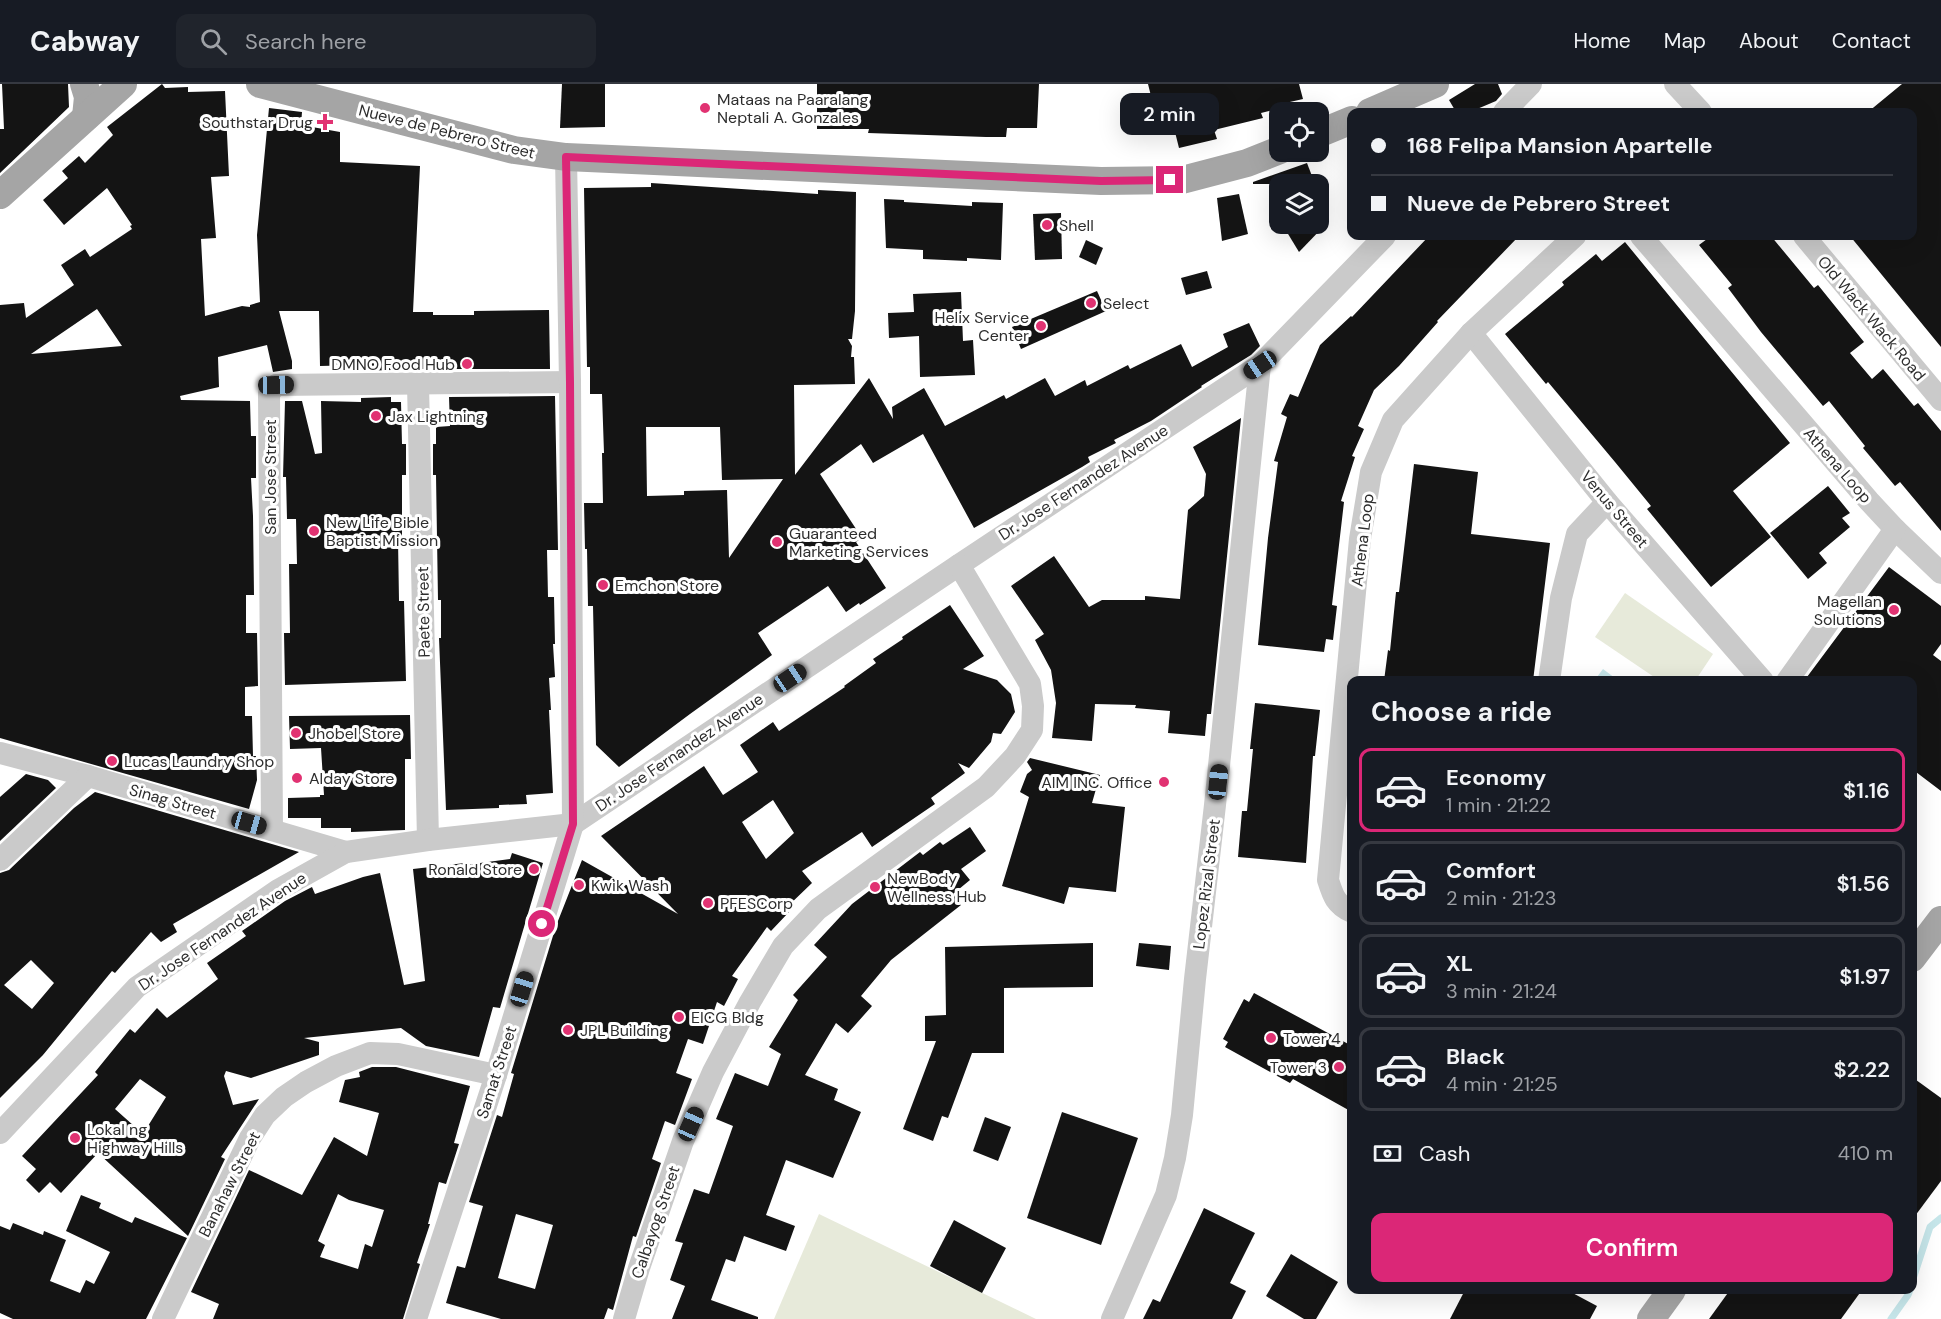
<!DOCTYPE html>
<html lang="en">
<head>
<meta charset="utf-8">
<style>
	:root { --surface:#171b24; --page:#20242c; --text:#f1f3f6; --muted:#9ea1a6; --line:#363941; --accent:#db2777 }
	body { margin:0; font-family:"DM Sans",sans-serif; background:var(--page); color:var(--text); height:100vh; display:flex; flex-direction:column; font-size:22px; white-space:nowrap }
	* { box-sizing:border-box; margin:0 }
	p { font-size:20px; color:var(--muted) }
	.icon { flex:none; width:33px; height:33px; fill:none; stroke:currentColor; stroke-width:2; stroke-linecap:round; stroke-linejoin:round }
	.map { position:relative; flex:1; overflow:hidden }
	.details { position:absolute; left:1347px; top:592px; width:570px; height:618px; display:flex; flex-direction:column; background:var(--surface); border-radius:12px; box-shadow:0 6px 24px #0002 }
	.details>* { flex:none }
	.hud { position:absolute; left:1347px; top:24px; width:570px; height:132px; border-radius:12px; box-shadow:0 6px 24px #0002; display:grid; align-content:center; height:132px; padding:0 24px; background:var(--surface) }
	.fabs { position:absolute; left:1269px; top:18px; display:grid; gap:12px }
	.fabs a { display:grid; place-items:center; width:60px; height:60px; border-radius:12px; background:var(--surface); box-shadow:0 6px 24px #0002; font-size:30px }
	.end { position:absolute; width:27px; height:27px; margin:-14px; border:8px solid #db2777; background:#fff; box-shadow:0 0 0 3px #fff }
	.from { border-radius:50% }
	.bubble { position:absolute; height:42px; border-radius:12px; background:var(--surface); box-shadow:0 6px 24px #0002; font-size:20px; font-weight:600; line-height:42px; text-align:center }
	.car { position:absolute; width:18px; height:36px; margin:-18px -9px; border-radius:8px; box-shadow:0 0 4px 2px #0007; background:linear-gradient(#222 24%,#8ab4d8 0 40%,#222 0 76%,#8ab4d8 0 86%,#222 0) }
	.hud b { display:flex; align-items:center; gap:21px; height:57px; font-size:22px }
	.hud b+b { border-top:2px solid var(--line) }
	.hud i { width:15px; height:15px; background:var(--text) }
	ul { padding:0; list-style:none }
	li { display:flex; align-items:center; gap:18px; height:84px; margin:0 12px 9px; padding:0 12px; border:3px solid var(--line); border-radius:12px }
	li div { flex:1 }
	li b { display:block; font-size:22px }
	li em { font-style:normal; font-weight:600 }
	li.selected { border-color:var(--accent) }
	li>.icon { width:54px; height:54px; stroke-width:1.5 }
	h2 { padding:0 24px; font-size:27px; line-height:72px }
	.pay { display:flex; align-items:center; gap:15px; height:66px; padding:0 24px; font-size:22px }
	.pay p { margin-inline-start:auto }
	.button { display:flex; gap:12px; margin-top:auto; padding:12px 24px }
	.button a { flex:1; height:69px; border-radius:12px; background:var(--accent); color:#fff; font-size:24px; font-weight:600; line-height:69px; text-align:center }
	header { display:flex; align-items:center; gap:36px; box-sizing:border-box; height:84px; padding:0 30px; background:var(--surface); border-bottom:2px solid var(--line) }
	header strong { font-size:28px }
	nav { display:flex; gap:33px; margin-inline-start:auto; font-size:21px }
	.search { width:420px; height:54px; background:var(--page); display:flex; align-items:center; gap:15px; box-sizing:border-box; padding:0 21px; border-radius:12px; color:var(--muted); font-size:22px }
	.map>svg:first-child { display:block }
	.green { fill:#e7eada }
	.water { fill:#c6e6ea }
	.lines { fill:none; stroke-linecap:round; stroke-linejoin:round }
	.stream { stroke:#c6e6ea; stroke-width:7 }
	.building { fill:#141414; fill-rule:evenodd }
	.minor { stroke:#cacaca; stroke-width:22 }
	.major { stroke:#a5a5a5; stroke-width:28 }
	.route { stroke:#db2777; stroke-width:8 }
	.poi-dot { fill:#e13272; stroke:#fff; stroke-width:2 }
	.labels { text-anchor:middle; stroke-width:6; stroke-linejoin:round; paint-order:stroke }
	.poi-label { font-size:16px; fill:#2d2d2d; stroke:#fff; text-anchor:start }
	.street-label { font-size:16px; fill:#2d2d2d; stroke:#fff }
</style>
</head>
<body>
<header>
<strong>Cabway</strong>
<div class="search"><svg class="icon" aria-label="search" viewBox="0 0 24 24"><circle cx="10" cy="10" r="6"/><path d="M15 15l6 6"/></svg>Search here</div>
<nav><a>Home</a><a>Map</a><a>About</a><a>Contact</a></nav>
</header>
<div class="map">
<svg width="1941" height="1235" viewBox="0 0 1941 1235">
	<rect width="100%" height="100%" fill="#fff"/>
	<!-- green -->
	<g class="green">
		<polygon points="1625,509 1713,570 1695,597 1660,597 1595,553"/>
		<polygon points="819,1130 1036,1235 774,1235"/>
	</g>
	<!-- water -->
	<polygon class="water" points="1603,585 1619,597 1594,597"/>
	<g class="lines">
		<!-- stream -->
		<g class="stream">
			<polyline points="1912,1198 1930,1143 1941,1134"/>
			<polyline points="1891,1235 1908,1211 1910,1206"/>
		</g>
	</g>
	<!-- building -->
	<g class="building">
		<polygon points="2,0 68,0 69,23 0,89 0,45 4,45"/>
		<path d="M162,0L165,4L188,3V8L225,7L229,92L211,93L216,154L201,155L205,232L242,222L250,223V221L260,218L257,151L269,24L302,28L301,41L340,48V78L420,82L413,228H433V231H474V227L549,226L550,285H391V286L361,287V281L320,282L319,227H279L292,277V285L273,288L267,261L218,273L219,303L180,312L181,316L250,317L251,352H256V394H251L253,432L254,511H246V549H257L258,602L245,603V632H252L253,672H256L257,696L249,725L0,654V221L24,219L26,234L74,201L61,181L85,165L90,173L132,145L130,142L132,141L107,104L64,141L43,116L68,94L62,87L79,72L85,79L113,51L107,43ZM97,225L122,262L31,270Z"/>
		<polygon points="562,0 605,0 605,43 560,44"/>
		<polygon points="817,0 1039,0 1037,44 1007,44 1006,53 986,53 868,49 869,45 817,45"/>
		<polygon points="1148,0 1299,0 1303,15 1281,20 1281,24 1261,29 1263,34 1214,46 1217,55 1179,64 1171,32 1157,36"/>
		<polygon points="1475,0 1498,0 1502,10 1496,17 1470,28 1456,28 1449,16"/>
		<polygon points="1902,0 1941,0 1941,263 1850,152 1912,152 1912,28 1868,28"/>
		<polygon points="1307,79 1315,100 1253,100 1253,98"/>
		<path d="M651,99L818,110V106L856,108L855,227L852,255H848L852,262L851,273H854L855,300L794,301L795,391L869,294L893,335L892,323L924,304L945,342L1004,311L1006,315L1045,294L1055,312L1085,296L1087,302L1128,281L1130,285L1181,260L1192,283L1228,263L1223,250L1249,239L1260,262L1251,271L1201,302L1202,303L1151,337L1114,356L1116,359L1088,373L1090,378L1082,383L974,444L923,350L873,379L861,360L820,390L862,454L856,458L886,504L860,521L859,519L846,528L828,502L758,549L772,571L690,630L619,683L596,661L593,522H588L587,465H585L584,419H603L602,369H604L602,310H590V283H587L584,104L651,103ZM646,343H720L722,396L783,395L729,474L727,406L684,407V411L647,412Z"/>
		<polygon points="1239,110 1248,150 1222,157 1217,114"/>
		<polygon points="884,115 904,116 904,118 972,122 972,118 1003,119 1001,176 967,174 967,177 923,175 923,166 886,164"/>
		<polygon points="1061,129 1062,175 1035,176 1033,130"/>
		<polygon points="1282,140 1326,140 1299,168"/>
		<polygon points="1429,152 1519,152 1437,237 1438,238 1399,282 1374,306 1358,342 1364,345 1352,372 1355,373 1341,417 1344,418 1332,521 1337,522 1333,556 1326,555 1324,568 1258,561 1268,454 1278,378 1274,377 1287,333 1281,330 1290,310 1298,313 1320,261 1351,232 1352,233"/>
		<polygon points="1711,152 1771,152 1814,204 1818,201 1864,258 1850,269 1872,295 1883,285 1914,322 1918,319 1941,347 1941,447 1900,398 1895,402 1863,364 1865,362 1829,317 1823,322 1761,248 1728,204 1732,201 1699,161"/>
		<polygon points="1086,156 1103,164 1096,181 1079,173"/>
		<polygon points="1625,158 1790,359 1733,407 1771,453 1711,503 1647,425 1651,422 1615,378 1548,298 1546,300 1505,250 1564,201 1562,198 1596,170 1602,177"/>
		<polygon points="1207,187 1212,204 1186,211 1181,194"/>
		<polygon points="1097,207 1106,227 1021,265 1012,243"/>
		<polygon points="961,208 963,257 973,256 975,291 920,293 919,252 889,254 888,229 914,228 913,210"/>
		<polygon points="555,312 558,466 547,466 548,513 554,513 555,560 553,560 555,593 549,594 551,626 549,626 553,709 526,711 527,720 499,721 499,724 446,726 439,554 441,554 441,516 438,516 436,391 433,391 433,360 436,360 436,343 450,342 449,313"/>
		<polygon points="391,313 391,318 401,318 402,360 406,360 406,391 402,391 402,455 398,455 399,517 404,517 406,597 285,601 284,549 290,549 289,480 297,480 296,435 287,435 286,393 283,393 285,317 302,317 315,370 322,369 321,317 361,318 361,314"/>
		<polygon points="1241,334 1211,630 1207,630 1205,652 1168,649 1170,627 1135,624 1136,621 1095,620 1092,657 1052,654 1056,619 1051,586 1035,556 1044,550 1011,502 1054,472 1089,523 1102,516 1145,516 1145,512 1180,515 1188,426 1204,412 1206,390 1193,363"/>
		<polygon points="1414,380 1478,388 1471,450 1550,459 1533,597 1384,597 1388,566 1390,567 1396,508 1399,508"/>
		<polygon points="1828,402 1850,429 1842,434 1850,443 1819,469 1827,479 1808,495 1770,449"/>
		<polygon points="1889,483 1941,522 1941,560 1933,571 1941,577 1941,707 1912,685 1912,597 1804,597"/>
		<path d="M950,521L984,572L963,585L997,596L1011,610L1015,628L1001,650L993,649L991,658L969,684L958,679L965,689L931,714L935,720L872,763L862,748L802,787L812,799L786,824L789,828L771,847L767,843L732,892L738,895L724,922L717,918L703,960L688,955L676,989L692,995L675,1041L665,1037L652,1075L661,1079L636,1153L633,1152L613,1226L608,1224L604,1235H501L446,1219L457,1182L465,1184L483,1122L469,1118L497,1031L502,1033L514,990L511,989L556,842L582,776L678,830L601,752L704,682L723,711L758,688L740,661L773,638L779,647L845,603L844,602L876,579L873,575L903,555L902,553ZM773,716L794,749L766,775L742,738ZM516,1130L553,1141L535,1205L498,1194Z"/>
		<polygon points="1255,619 1320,626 1315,672 1313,672 1306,779 1238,773 1242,727 1247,727 1253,665 1250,665"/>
		<polygon points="410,631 411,675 405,675 405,746 351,748 351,744 321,744 321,734 288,734 288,714 320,713 320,711 324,711 321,664 290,665 289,632"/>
		<polygon points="1030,674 1100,691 1092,719 1125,723 1116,808 1069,803 1064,820 1002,802 1029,713 1020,708 1027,690 1032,686 1027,678"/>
		<polygon points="26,690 48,696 56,704 0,757 0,713"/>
		<path d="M95,708L299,768L173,840L177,848L161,858L151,848L115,889L112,887L43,971L0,1014V789L9,786L74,724ZM31,876L54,899L32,925L4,901Z"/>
		<polygon points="970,743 986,767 961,785 970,796 953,810 961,821 891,876 861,912 872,922 848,949 836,939 805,991 838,1005 834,1016 861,1028 833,1094 786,1076 766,1131 795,1142 786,1167 744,1152 735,1178 726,1175 711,1216 758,1233 758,1235 672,1235 685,1202 670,1196 683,1159 675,1157 694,1105 709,1110 733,1042 716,1035 735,989 768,1002 781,970 769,963 798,916 793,911 827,873 814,861 852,820 920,768 923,771 940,758 943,761"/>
		<path d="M512,769L543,779L500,924L493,923L479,973L426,962L401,944L304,954L319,958V971L251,994L226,987L224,992L233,1021L259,1015L221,1073L225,1075L188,1152L98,1069L61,1109L50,1098L39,1109L26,1096L36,1085L22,1072L98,991L95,988L130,945L135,949L157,924L167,934L218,895L207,879L246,852L242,847L285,817L312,803L315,810L363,793L380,789L404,901L425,897L413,785L465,779V781L510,775ZM140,995L166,1013L143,1050L115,1025Z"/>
		<polygon points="1093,859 1093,903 1004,904 1004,969 972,969 948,1034 942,1032 933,1057 903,1045 936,957 925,957 925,932 946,931 945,863"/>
		<polygon points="1139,859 1171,862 1169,886 1136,882"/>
		<polygon points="1254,909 1352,962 1352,1028 1293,995 1290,999 1225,963 1228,958 1223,955 1244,915 1249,918"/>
		<path d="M372,983H396L470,1002L454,1059L459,1060L446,1100L439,1098L428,1140H430L417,1179L420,1180L403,1235H213L219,1220L191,1208L249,1086L302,1111L334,1053L367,1072L379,1029L339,1018L345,996L360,993L359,988ZM338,1110L349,1116L384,1126L372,1163L365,1160L358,1185L320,1173L325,1161L318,1157Z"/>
		<polygon points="1912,993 1941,1014 1941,1097 1912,1136"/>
		<polygon points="1062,1028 1138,1054 1101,1161 1027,1134"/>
		<polygon points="985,1033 1011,1043 998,1077 973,1067"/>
		<polygon points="81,1111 101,1119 99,1124 132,1139 135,1133 187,1154 146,1235 13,1235 0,1229 0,1142 10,1146 13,1139 43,1151 44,1147 66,1156 50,1197 80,1209 86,1196 94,1200 110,1168 66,1147"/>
		<polygon points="1204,1124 1255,1149 1230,1199 1246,1207 1232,1235 1143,1235 1153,1215 1160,1218"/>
		<polygon points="954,1136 1006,1164 982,1209 930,1182"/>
		<polygon points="1291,1170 1338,1198 1316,1235 1304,1235 1266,1212"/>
		<polygon points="1465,1206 1567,1206 1597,1222 1590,1235 1450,1235"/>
		<polygon points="1730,1206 1862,1206 1841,1235 1709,1235"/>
	</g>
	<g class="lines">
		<!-- minor -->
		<g class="minor">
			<polyline points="1675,0 1701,28"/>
			<polyline points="1504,28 1531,0"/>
			<polyline points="1641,152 1869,417 1895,445 1941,489"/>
			<polyline points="1804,152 1941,316"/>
			<polyline points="1471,249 1607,418 1763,597"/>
			<polyline points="418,300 428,756"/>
			<polyline points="1549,597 1561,514 1577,450 1607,418"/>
			<polyline points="1787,597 1895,445"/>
			<polyline points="0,669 88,692 346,768"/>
			<polyline points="272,746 269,309 276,301 570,298"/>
			<polyline points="0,776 88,692"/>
			<path d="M1352,828C1336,821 1333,812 1328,796L1360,455L1371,388L1393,336L1471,249L1575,152"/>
			<polyline points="0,1049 137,903 278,806 346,768 428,756 573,740 959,481 1260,281 1385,152"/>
			<polyline points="163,1235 250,1054 265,1031 284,1013 306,998 336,982 370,969 398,970 496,991"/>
			<polyline points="416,1235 496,991 573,740 570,298 566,73"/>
			<polyline points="624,1235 639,1184 683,1057 713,988 750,918 783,862 818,825 986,703 1015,672 1032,646 1033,622 1030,600 959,481"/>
			<polyline points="1112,1235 1166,1111 1175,1074 1182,1031 1195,895 1215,721 1260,281"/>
		</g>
		<!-- major -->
		<g class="major">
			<polyline points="84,0 88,13 86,33"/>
			<polyline points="260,0 514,66 566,73 1101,97 1182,96 1247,79 1280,66"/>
			<polyline points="1370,28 1435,0"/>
			<polyline points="1318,50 1352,36"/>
			<polyline points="0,111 123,0"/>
			<polyline points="1912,874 1941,836"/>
			<polyline points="1651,1235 1672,1206"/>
		</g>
	</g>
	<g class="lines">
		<!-- route -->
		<polyline class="route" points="542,840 573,740 570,298 566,73 1101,97 1170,96"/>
	</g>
	<!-- markers -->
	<g class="poi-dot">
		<circle cx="705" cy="24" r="6"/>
		<path d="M322 29h6v6h6v6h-6v6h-6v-6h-6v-6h6z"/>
		<circle cx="1047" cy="141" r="6"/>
		<circle cx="1091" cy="219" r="6"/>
		<circle cx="1041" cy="242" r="6"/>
		<circle cx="467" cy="280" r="6"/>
		<circle cx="376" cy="332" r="6"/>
		<circle cx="314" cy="447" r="6"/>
		<circle cx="777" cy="458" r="6"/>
		<circle cx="603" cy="501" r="6"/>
		<circle cx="1894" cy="526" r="6"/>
		<circle cx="296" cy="649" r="6"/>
		<circle cx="112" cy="677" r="6"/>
		<circle cx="297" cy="694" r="6"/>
		<circle cx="1164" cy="698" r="6"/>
		<circle cx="534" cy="785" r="6"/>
		<circle cx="579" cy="801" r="6"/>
		<circle cx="875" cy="803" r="6"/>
		<circle cx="708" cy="819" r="6"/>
		<circle cx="679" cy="933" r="6"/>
		<circle cx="568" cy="946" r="6"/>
		<circle cx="1271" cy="954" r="6"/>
		<circle cx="1339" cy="983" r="6"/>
		<circle cx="75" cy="1054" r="6"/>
	</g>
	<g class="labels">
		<!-- poi labels -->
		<g class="poi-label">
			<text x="717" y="21">Mataas na Paaralang<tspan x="717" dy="18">Neptali A. Gonzales</tspan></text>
			<text x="313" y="44" text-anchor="end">Southstar Drug</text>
			<text x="1059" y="147">Shell</text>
			<text x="1103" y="225">Select</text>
			<text x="1029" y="239" text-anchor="end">Helix Service<tspan x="1029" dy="18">Center</tspan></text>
			<text x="455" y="286" text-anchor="end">DMNO Food Hub</text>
			<text x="388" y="338">Jax Lightning</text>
			<text x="326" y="444">New Life Bible<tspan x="326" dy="18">Baptist Mission</tspan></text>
			<text x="789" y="455">Guaranteed<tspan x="789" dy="18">Marketing Services</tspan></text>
			<text x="615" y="507">Emchon Store</text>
			<text x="1882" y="523" text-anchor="end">Magellan<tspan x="1882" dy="18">Solutions</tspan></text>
			<text x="308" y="655">Jhobel Store</text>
			<text x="124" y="683">Lucas Laundry Shop</text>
			<text x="309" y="700">Alday Store</text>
			<text x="1152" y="704" text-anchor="end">AIM INC. Office</text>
			<text x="522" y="791" text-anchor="end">Ronald Store</text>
			<text x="887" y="800">NewBody<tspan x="887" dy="18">Wellness Hub</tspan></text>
			<text x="591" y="807">Kwik Wash</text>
			<text x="720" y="825">PFESCorp</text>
			<text x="691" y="939">EICG Bldg</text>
			<text x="580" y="952">JPL Building</text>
			<text x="1283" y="960">Tower 4</text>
			<text x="1327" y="989" text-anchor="end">Tower 3</text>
			<text x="87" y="1051">Lokal ng<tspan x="87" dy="18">Highway Hills</tspan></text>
		</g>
		<!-- street labels -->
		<g class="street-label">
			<text transform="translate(447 47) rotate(14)" y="6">Nueve de Pebrero Street</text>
			<text transform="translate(1872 234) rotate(50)" y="6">Old Wack Wack Road</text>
			<text transform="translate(1838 381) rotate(49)" y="6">Athena Loop</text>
			<text transform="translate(270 393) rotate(-90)" y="6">San Jose Street</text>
			<text transform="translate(1083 398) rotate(-33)" y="6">Dr. Jose Fernandez Avenue</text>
			<text transform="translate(1615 425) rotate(50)" y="6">Venus Street</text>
			<text transform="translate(1362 456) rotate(-83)" y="6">Athena Loop</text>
			<text transform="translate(423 528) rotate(-91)" y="6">Paete Street</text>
			<text transform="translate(679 668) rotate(-34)" y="6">Dr. Jose Fernandez Avenue</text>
			<text transform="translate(173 717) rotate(16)" y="6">Sinag Street</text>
			<text transform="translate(1206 800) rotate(-83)" y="6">Lopez Rizal Street</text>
			<text transform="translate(222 847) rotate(-34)" y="6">Dr. Jose Fernandez Avenue</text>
			<text transform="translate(496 988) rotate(-72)" y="6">Samat Street</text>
			<text transform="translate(229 1100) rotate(-63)" y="6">Banahaw Street</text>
			<text transform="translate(655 1138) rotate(-71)" y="6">Calbayog Street</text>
		</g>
	</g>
</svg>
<div class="fabs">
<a><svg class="icon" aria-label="locate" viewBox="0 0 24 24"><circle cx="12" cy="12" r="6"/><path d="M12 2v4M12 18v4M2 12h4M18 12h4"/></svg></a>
<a><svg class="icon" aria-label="layers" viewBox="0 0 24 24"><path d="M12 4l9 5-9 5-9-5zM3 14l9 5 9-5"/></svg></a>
</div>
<i class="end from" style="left:542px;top:840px"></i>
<i class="end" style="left:1170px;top:96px"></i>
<div class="bubble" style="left:1120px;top:9px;width:99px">2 min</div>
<i class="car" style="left:1260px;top:281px;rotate:236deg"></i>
<i class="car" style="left:276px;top:301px;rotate:89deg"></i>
<i class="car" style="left:790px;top:594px;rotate:56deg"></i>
<i class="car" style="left:1218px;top:698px;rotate:6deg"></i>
<i class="car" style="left:249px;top:739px;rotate:106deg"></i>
<i class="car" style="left:522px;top:905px;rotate:17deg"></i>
<i class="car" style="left:691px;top:1040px;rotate:24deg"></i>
<div class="hud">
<b><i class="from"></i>168 Felipa Mansion Apartelle</b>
<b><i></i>Nueve de Pebrero Street</b>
</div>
<section class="details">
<h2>Choose a ride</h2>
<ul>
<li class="selected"><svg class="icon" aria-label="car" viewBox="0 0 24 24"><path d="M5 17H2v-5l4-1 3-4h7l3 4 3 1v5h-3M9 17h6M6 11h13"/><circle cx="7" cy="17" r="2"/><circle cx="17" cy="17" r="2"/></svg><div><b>Economy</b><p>1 min · 21:22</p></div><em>$1.16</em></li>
<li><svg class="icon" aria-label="car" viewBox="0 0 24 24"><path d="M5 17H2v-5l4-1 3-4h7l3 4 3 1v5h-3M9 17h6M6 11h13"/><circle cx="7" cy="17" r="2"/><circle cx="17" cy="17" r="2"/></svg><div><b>Comfort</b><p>2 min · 21:23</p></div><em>$1.56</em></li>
<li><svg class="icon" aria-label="car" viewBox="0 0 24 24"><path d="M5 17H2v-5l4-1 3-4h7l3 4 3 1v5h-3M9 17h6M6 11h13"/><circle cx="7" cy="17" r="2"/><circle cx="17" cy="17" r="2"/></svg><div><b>XL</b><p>3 min · 21:24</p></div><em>$1.97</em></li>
<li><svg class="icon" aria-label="car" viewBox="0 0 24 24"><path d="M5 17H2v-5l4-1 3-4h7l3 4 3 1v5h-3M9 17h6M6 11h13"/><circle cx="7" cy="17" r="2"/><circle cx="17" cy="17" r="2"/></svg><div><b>Black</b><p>4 min · 21:25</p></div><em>$2.22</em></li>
</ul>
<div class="pay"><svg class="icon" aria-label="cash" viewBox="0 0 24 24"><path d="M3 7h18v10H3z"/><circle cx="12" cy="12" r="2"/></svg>Cash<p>410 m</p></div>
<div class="button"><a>Confirm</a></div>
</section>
</div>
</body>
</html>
